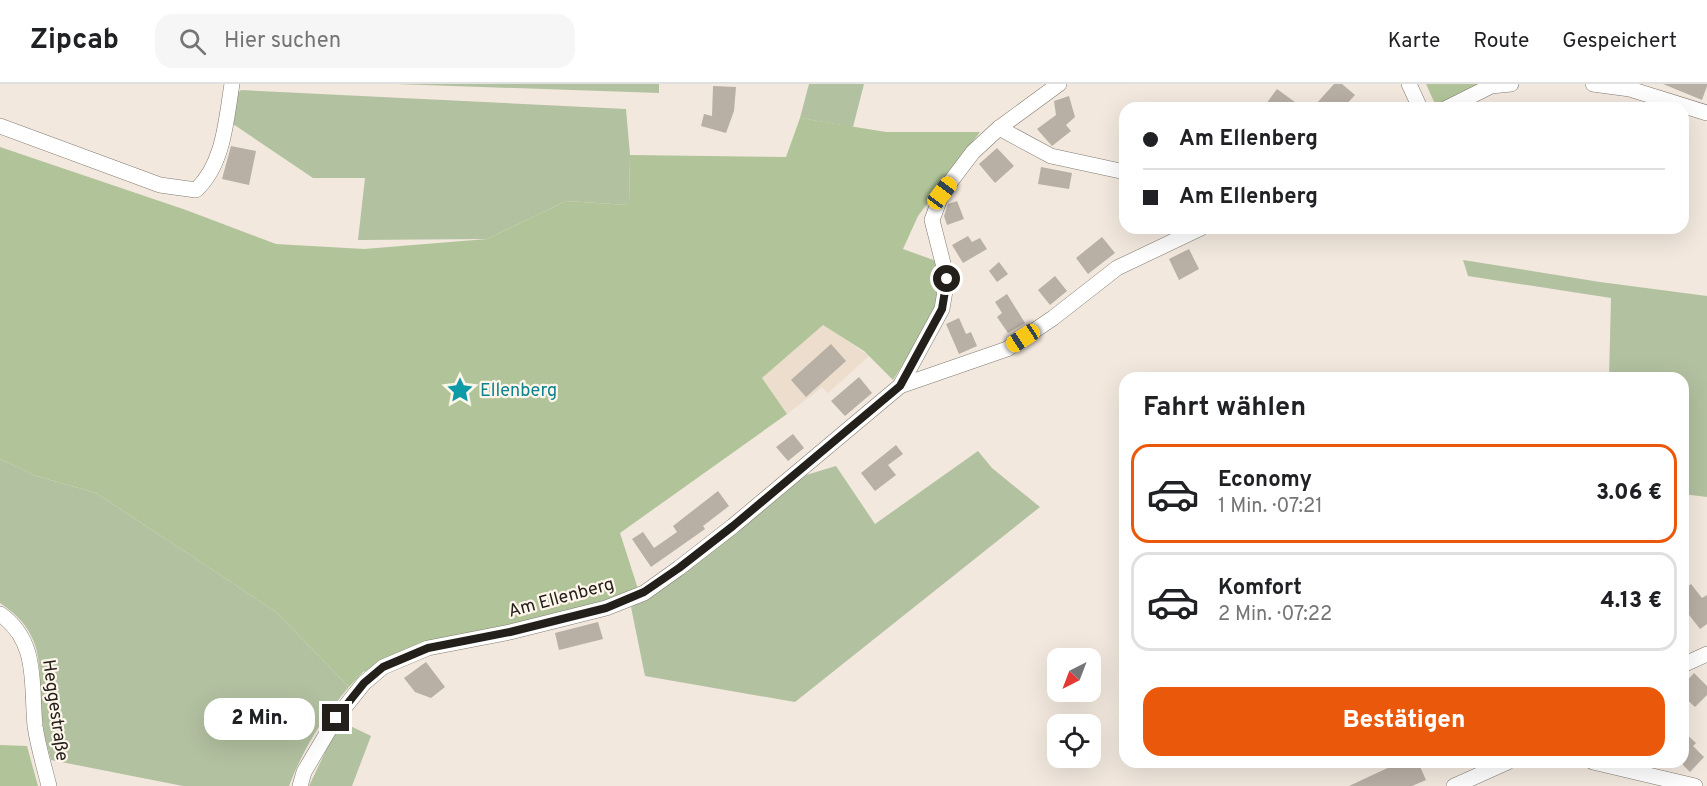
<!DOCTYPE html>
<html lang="de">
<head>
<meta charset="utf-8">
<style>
	:root { --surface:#fff; --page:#f6f6f6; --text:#202124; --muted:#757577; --line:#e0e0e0; --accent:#ea580c }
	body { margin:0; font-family:Overpass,sans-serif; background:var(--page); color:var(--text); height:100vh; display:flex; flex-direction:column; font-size:22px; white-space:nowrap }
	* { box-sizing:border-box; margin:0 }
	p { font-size:20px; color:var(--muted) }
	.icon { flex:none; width:33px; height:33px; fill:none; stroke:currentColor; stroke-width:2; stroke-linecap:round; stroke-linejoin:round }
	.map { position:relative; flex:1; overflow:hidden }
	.details { position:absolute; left:1119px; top:288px; width:570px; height:396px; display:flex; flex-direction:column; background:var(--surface); border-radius:18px; box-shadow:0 6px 24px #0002 }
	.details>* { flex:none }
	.hud { position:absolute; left:1119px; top:18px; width:570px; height:132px; border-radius:18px; box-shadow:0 6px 24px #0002; display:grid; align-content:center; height:132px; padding:0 24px; background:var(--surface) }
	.needle { width:39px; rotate:222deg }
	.controls { position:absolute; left:1047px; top:564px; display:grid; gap:12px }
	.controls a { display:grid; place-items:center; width:54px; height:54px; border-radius:12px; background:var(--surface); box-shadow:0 6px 24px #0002; font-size:30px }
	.end { position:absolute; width:27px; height:27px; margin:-14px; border:8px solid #23201c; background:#fff; box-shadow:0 0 0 3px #fff }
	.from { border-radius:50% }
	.bubble { position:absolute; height:42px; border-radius:18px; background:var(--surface); box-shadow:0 6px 24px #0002; font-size:20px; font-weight:800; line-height:42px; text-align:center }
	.car { position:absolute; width:18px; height:36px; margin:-18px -9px; border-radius:8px; box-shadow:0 0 4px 2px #0007; background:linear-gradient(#f5c518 24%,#345 0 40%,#f5c518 0 76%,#345 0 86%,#f5c518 0) }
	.hud b { display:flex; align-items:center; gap:21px; height:57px; font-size:22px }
	.hud b+b { border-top:2px solid var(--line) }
	.hud i { width:15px; height:15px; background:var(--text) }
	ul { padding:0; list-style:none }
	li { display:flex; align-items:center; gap:18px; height:99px; margin:0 12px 9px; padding:0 12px; border:3px solid var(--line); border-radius:18px }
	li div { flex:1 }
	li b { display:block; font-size:22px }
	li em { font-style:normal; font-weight:800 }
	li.active { border-color:var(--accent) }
	li>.icon { width:54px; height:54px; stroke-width:1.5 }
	h2 { padding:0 24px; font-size:27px; line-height:72px }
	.cta { display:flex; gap:12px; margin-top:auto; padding:12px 24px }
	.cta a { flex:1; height:69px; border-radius:18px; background:var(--accent); color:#fff; font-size:24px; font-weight:800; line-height:69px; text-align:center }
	header { display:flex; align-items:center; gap:36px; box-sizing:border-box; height:84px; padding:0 30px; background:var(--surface); border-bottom:2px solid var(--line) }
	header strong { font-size:28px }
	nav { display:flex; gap:33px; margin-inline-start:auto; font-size:21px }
	.search { width:420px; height:54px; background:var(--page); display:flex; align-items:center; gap:15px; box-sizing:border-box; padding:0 21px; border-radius:18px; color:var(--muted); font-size:22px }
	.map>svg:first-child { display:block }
	.built { fill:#ecddcc }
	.green { fill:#b2c1a0 }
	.forest { fill:#b1c499 }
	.building { fill:#b8afa5 }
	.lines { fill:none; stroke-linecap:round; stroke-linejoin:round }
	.street-casing { stroke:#827a70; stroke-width:16 }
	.street { stroke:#fff; stroke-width:15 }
	.route { stroke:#23201c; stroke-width:8 }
	.labels { text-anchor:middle; stroke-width:4.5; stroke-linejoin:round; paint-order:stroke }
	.culture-label { font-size:18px; fill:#0d838f; stroke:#fff6eb; text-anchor:start }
	.street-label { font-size:18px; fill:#23201c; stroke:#fff6eb }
</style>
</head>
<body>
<header>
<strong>Zipcab</strong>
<div class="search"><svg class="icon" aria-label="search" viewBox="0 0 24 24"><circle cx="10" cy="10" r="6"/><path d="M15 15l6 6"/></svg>Hier suchen</div>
<nav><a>Karte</a><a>Route</a><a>Gespeichert</a></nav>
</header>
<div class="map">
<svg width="1707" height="702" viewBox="0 0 1707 702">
	<rect width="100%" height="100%" fill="#f2e8de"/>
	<!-- built -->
	<polygon class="built" points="823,240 869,272 828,309 822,303 787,330 762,294"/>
	<!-- green -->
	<g class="green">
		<polygon points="396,0 659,0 659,9"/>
		<polygon points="809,0 864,0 853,43 800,34"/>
		<polygon points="241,6 626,25 630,71 629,121 566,117 487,155 358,156 365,94 313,94 233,40 235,11"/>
		<polygon points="1463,176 1600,198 1707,212 1707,413 1683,410 1683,294 1609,294 1611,214 1468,192"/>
		<polygon points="978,367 992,384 1040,423 795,618 645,592 631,523 649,514 793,395 836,382 875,440"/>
		<path d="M0,375L36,392L96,409L276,528L349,603C323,633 303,665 289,702H183L51,676C48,664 44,652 43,640C36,588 51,553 0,519Z"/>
		<polygon points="340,637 371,652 352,702 309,702"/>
	</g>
	<!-- forest -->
	<g class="forest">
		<polygon points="1426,0 1485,0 1436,22"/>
		<polygon points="800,34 886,48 980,48 918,132 903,165 939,178 942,191 938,224 893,296 864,267 823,241 762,294 787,330 620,449 638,505 602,519 438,557 363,588 349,603 276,528 96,409 36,392 0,375 0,63 186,126 276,160 364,165 487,155 566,117 629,121 630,71 786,73"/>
		<polygon points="0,661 27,662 38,702 0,702"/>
	</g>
	<!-- building -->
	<g class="building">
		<polygon points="1334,0 1342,0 1355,11 1343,24 1322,24 1317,19"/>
		<polygon points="1663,0 1707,0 1707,2 1702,16"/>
		<polygon points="713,2 736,3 734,27 726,49 701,42 704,30 712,32"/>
		<polygon points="1277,5 1303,24 1263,24"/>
		<polygon points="1069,12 1075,33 1066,41 1071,47 1052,62 1037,45 1056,31 1054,17"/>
		<polygon points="231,62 256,67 249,101 222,95"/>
		<polygon points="997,64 1014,82 995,99 979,80"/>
		<polygon points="1041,83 1072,89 1069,105 1038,100"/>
		<polygon points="957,117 964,135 947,141 944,132 948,120"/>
		<polygon points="968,152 972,158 980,154 987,165 963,179 952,161"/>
		<polygon points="1102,153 1115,169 1088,190 1076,174"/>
		<polygon points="1189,165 1199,185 1179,196 1169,175"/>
		<polygon points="999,178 1008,190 997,198 989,187"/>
		<polygon points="1055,192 1067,207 1050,221 1038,206"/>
		<polygon points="1007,210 1025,239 1008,249 997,233 1002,229 995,218"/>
		<polygon points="959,234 966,250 971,248 977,262 959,270 946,240"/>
		<polygon points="831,260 846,277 806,313 791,296"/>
		<polygon points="859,293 872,309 845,332 831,317"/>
		<polygon points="793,350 804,364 788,377 776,363"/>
		<polygon points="896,361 903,370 888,381 896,391 875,407 861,389"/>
		<polygon points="718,407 729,422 703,442 705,445 651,483 632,455 643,448 654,464 677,448 673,442"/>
		<polygon points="1691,500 1702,514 1707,511 1707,540 1700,545 1683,523 1683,506"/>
		<polygon points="598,538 603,555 559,566 555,549"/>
		<polygon points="426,578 445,603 431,614 415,608 404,594"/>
		<polygon points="1694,589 1707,602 1707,611 1695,623 1683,612 1683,601"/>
		<polygon points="1683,647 1696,659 1693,662 1704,673 1690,688 1683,681"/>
		<polygon points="1393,678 1418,678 1426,696 1412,702 1349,702 1394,681"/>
	</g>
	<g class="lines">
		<defs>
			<g id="street">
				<polyline points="1409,0 1420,24"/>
				<polyline points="1593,0 1630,5 1707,29"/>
				<polyline points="1447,24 1491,2 1511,0"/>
				<path d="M0,42L160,101L196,106C224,80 226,36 232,0"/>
				<polyline points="999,44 1051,72 1125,88"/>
				<polyline points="900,302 942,225 947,195 932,136 942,109 973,68 999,44 1059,0"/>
				<path d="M0,530C39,557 31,601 35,642C38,662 44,682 49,702"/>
				<polyline points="1683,581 1707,570"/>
				<polyline points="1593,678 1695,702"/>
				<polyline points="300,702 304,688 336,634 364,599 383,583 428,564 510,548 606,524 644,509 679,484 733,442 900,302 1007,265 1053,234 1117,184 1201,144"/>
				<polyline points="1454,702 1508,678"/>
			</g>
		</defs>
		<!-- street casing -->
		<use href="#street" class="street-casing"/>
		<!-- street -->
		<use href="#street" class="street"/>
	</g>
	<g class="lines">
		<!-- route -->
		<polyline class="route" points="336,634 364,599 383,583 428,564 510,548 606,524 644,508 679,484 733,442 900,302 942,225 947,195"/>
	</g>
	<!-- icons -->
	<defs>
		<symbol id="sight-bare" viewBox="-9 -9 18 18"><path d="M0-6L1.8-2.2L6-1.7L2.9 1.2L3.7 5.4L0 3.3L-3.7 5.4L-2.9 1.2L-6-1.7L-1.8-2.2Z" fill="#0f9aa8" stroke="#fff6eb" stroke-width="2.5" paint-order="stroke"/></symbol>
	</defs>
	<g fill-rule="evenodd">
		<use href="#sight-bare" x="441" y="287" width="38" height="38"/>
	</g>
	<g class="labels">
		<!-- culture labels -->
		<g class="culture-label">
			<text x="480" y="312">Ellenberg</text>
		</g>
		<!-- street labels -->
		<g class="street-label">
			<text transform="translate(561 513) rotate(-15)" y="6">Am Ellenberg</text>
			<text transform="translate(56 626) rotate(82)" y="6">Heggestraße</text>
		</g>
	</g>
</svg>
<div class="controls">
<a><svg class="needle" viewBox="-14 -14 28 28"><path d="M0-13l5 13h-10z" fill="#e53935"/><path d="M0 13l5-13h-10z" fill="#757577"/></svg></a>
<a><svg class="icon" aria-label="locate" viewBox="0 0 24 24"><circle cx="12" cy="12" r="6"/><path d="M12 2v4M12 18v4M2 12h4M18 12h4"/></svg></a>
</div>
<i class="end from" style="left:947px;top:195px"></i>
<i class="end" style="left:336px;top:634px"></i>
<div class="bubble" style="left:204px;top:614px;width:111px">2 Min.</div>
<i class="car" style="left:942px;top:109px;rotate:37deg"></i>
<i class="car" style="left:1023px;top:254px;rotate:237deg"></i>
<div class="hud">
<b><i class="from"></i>Am Ellenberg</b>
<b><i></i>Am Ellenberg</b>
</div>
<section class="details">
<h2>Fahrt wählen</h2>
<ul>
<li class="active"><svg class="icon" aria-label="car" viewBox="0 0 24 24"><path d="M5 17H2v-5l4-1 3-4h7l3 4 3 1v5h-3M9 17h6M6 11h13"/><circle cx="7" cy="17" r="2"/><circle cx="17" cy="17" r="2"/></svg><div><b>Economy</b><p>1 Min. · 07:21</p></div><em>3.06 €</em></li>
<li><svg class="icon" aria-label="car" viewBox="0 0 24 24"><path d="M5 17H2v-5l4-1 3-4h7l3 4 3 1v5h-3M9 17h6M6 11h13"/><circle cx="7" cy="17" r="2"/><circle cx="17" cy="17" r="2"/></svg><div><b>Komfort</b><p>2 Min. · 07:22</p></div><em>4.13 €</em></li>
</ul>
<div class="cta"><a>Bestätigen</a></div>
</section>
</div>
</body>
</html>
